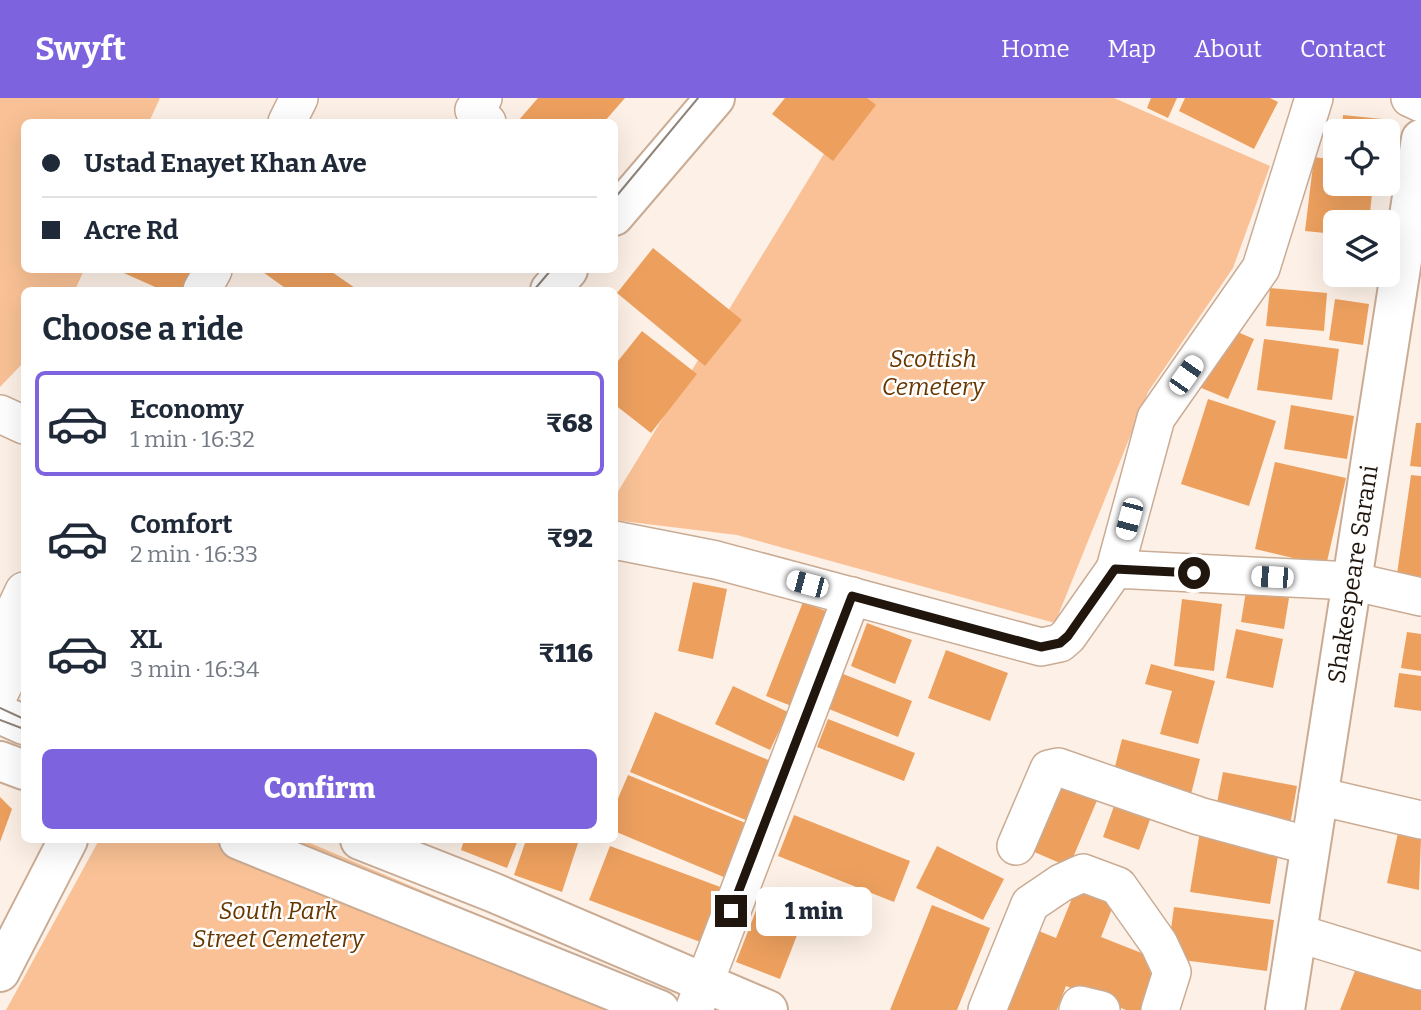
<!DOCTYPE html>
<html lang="en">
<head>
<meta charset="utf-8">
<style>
	:root { --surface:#fff; --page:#f6f6f7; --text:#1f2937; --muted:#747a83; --line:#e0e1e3; --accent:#7d63de }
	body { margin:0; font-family:Bitter,serif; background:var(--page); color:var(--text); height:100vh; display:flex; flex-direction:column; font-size:26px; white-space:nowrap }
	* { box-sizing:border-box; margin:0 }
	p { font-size:23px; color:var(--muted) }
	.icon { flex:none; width:38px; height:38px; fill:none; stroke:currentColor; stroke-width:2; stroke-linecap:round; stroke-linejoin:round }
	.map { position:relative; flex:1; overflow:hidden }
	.panel { position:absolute; left:21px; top:189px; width:597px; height:556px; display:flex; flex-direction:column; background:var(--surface); border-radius:10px; box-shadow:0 7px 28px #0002 }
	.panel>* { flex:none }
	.top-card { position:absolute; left:21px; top:21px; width:597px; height:154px; border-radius:10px; box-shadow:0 7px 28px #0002; display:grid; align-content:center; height:154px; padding:0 21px; background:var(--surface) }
	.fabs { position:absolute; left:1323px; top:21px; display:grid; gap:14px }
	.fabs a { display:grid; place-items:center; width:77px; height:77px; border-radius:10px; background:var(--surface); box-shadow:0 7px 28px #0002; font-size:35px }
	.end { position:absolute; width:32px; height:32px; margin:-16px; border:9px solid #20160d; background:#fff; box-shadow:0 0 0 4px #fff }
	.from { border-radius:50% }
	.bubble { position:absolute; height:49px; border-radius:10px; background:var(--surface); box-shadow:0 7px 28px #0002; font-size:23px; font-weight:800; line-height:49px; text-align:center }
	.car { position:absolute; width:21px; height:42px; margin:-21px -10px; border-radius:9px; box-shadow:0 0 5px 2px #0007; background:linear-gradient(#fff 24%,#345 0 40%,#fff 0 76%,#345 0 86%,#fff 0) }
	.top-card b { display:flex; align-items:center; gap:24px; height:66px; font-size:26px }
	.top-card b+b { border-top:2px solid var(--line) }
	.top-card i { width:18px; height:18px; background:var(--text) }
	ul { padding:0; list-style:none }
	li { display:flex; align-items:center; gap:21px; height:105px; margin:0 14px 10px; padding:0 7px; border:4px solid transparent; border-radius:10px }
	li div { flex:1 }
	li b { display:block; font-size:26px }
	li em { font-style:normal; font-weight:800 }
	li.active { border-color:var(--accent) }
	li>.icon { width:63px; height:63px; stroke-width:1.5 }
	h2 { padding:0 21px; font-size:32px; line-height:84px }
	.cta { display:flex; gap:14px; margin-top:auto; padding:14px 21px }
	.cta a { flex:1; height:80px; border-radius:10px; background:var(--accent); color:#fff; font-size:28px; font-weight:800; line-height:80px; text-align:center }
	header { display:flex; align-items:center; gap:42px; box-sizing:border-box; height:98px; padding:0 35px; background:var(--accent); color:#fff }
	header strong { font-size:33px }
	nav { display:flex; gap:38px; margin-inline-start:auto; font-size:24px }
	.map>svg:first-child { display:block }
	.green { fill:#f9c195 }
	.building { fill:#eda05e }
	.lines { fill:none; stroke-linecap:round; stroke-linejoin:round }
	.minor-casing { stroke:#caac95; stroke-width:40 }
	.major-casing { stroke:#caac95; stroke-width:42 }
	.minor { stroke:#fff; stroke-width:37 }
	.major { stroke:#fff; stroke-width:38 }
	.tram { stroke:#8f847a; stroke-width:2 }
	.route { stroke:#20160d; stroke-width:9 }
	.labels { text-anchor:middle; stroke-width:5; stroke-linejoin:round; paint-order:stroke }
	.park-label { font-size:24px; font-style:italic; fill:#683700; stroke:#fff }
	.street-label { font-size:24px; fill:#20160d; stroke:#fff }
</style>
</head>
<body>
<header>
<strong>Swyft</strong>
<nav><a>Home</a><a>Map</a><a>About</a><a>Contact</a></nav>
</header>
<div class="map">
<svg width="1421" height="912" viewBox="0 0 1421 912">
	<rect width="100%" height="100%" fill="#fdf1e7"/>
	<!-- green -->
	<g class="green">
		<polygon points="0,0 160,0 149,24 24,24 24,172 84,172 75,192 24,192 24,264 0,289"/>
		<polygon points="858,0 1114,0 1270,68 1233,170 1148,294 1055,525 737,437 614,422 614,400"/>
		<polygon points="99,742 303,742 703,912 6,912"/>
	</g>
	<!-- building -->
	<g class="building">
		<polygon points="538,0 625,0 604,24 521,24 518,23"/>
		<polygon points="785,0 867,0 876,7 833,63 772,16"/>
		<polygon points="1151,0 1177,0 1168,20 1147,10"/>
		<polygon points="1185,0 1270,0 1278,4 1254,51 1179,13"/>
		<polygon points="1343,17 1392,22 1390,49 1388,33 1342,33"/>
		<polygon points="1314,59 1335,62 1335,86 1373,86 1369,124 1335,124 1335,136 1305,133"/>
		<polygon points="653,150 742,222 705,268 617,195"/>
		<polygon points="117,172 209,172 200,192 162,192"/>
		<polygon points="260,172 329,172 358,192 288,192"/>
		<polygon points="1270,190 1327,195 1324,233 1266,228"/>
		<polygon points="1335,201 1369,206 1363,247 1329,242"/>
		<polygon points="1226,229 1254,241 1228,301 1199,289"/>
		<polygon points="642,233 697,276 651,335 614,306 614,268"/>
		<polygon points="1264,241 1339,251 1332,302 1257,292"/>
		<polygon points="1208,301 1276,323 1249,408 1181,386"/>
		<polygon points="1291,307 1354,318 1347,361 1284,351"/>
		<polygon points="1416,325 1421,325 1421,369 1410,368"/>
		<polygon points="1275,364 1346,380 1326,468 1255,451"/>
		<polygon points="1411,377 1421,378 1421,479 1397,476"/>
		<polygon points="693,484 727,491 713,561 678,553"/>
		<polygon points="1246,493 1289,500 1284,531 1241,524"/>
		<polygon points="1182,501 1222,506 1214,573 1174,568"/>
		<polygon points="803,504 831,515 794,609 766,598"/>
		<polygon points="867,525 912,542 895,586 851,568"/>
		<polygon points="1236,531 1283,541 1273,590 1226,580"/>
		<polygon points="1407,534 1421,536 1421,573 1401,570"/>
		<polygon points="946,552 1008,575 990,623 928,600"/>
		<polygon points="1151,566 1215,583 1198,646 1160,636 1172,593 1145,586"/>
		<polygon points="838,574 912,603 898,639 824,609"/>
		<polygon points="1399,575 1421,578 1421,613 1394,609"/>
		<polygon points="733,588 788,614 770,652 715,626"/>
		<polygon points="655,614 773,664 748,723 630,674"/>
		<polygon points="828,621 915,655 904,683 817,649"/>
		<polygon points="1122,641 1200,661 1189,704 1111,684"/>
		<polygon points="1223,674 1297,688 1289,733 1214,720"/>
		<polygon points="628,677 748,726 726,780 614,733 614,710"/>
		<polygon points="1065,677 1101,693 1069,769 1032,753"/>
		<polygon points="1119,694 1155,708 1139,752 1103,739"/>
		<polygon points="0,699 12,711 0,744"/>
		<polygon points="794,717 910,763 894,804 778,758"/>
		<polygon points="1200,733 1280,746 1270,806 1190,794"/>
		<polygon points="1398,735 1421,740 1419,792 1387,785"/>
		<polygon points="464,742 518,742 507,770 461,752"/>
		<polygon points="526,742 579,742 562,794 514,777"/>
		<polygon points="610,748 723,790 703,845 589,802"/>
		<polygon points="937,748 1004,781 983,822 916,790"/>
		<polygon points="1079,783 1117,798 1101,839 1167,865 1149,912 1126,912 1066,888 1057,912 996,912 1029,829 1056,840"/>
		<polygon points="932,807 990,830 957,912 890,912"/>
		<polygon points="1174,809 1274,822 1267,873 1167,860"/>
		<polygon points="757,810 801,827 780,881 736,864"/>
		<polygon points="1358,865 1421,890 1421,912 1340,912"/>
	</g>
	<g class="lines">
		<defs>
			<g id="minor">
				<polyline points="483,0 474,12 487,24"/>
				<polyline points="1410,0 1421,5"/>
				<polyline points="287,24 299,0"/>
				<polyline points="202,192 213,172"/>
				<polyline points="0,316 24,327"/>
				<polyline points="614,442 716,462 1041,549 1060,545 1068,538 1115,471 1351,483 1421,499"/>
				<polyline points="1115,471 1156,320 1261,170 1314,0"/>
				<polyline points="0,535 5,533 24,493"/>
				<polyline points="0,594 24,545"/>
				<polyline points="1318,698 1421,722"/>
				<polyline points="1016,748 1049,671 1058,669 1199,718 1310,748"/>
				<polyline points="1297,835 1421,873"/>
				<polyline points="694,912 852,498"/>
				<polyline points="987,912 1030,806 1061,785 1083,775 1118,788 1159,846 1172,874 1160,912"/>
				<polyline points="1078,912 1080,907 1101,912"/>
			</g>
			<g id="major">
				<polyline points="614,118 715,0"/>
				<polyline points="550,192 568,172"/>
				<polyline points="0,616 24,627"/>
				<polyline points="0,663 24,672"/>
				<polyline points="239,742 660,912"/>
				<polyline points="360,742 492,794 768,912"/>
				<polyline points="0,874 68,742"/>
				<path id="s1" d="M1285,912L1421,41"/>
			</g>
		</defs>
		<!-- minor casing -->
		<use href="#minor" class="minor-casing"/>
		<!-- major casing -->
		<use href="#major" class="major-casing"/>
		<!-- minor -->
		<use href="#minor" class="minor"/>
		<!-- major -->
		<use href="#major" class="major"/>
		<!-- tram -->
		<g class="tram">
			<polyline points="614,101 698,0"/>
			<polyline points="534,192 551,172"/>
			<polyline points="0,610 24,621"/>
			<polyline points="0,622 24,631"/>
		</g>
	</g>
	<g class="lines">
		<!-- route -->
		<polyline class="route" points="731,813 852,498 1041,549 1060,545 1068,538 1115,471 1194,475"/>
	</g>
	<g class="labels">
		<!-- park labels -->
		<g class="park-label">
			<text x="933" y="269">Scottish<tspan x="933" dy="28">Cemetery</tspan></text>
			<text x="278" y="821">South Park<tspan x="278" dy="28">Street Cemetery</tspan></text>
		</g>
		<!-- street labels -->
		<g class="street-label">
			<text dy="8" stroke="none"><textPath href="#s1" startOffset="441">Shakespeare Sarani</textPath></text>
		</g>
	</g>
</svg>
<div class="fabs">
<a><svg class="icon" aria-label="locate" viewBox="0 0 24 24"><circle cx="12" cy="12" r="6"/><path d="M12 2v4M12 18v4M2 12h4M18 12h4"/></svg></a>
<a><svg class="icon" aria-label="layers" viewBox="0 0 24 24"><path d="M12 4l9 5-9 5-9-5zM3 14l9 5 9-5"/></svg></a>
</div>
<i class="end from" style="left:1194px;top:475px"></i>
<i class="end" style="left:731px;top:813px"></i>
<div class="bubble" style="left:756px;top:789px;width:116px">1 min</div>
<i class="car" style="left:1186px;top:277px;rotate:35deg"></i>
<i class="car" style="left:1129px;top:421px;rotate:195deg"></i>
<i class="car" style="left:1272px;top:479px;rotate:273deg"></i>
<i class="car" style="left:807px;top:486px;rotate:285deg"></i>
<div class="top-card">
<b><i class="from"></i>Ustad Enayet Khan Ave</b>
<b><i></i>Acre Rd</b>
</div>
<section class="panel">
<h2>Choose a ride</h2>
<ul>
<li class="active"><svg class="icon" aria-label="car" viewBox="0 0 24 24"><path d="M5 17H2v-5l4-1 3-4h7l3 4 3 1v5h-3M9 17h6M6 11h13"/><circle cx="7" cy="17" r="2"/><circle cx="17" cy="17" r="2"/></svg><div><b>Economy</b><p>1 min · 16:32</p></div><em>₹68</em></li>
<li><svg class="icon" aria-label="car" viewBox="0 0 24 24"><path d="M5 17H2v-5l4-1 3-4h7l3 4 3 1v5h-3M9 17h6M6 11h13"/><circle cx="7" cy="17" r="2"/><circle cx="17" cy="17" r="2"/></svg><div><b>Comfort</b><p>2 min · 16:33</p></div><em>₹92</em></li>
<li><svg class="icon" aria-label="car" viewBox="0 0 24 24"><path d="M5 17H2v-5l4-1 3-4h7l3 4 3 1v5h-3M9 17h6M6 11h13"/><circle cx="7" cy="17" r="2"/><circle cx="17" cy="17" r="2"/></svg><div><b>XL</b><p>3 min · 16:34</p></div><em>₹116</em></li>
</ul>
<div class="cta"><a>Confirm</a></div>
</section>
</div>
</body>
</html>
